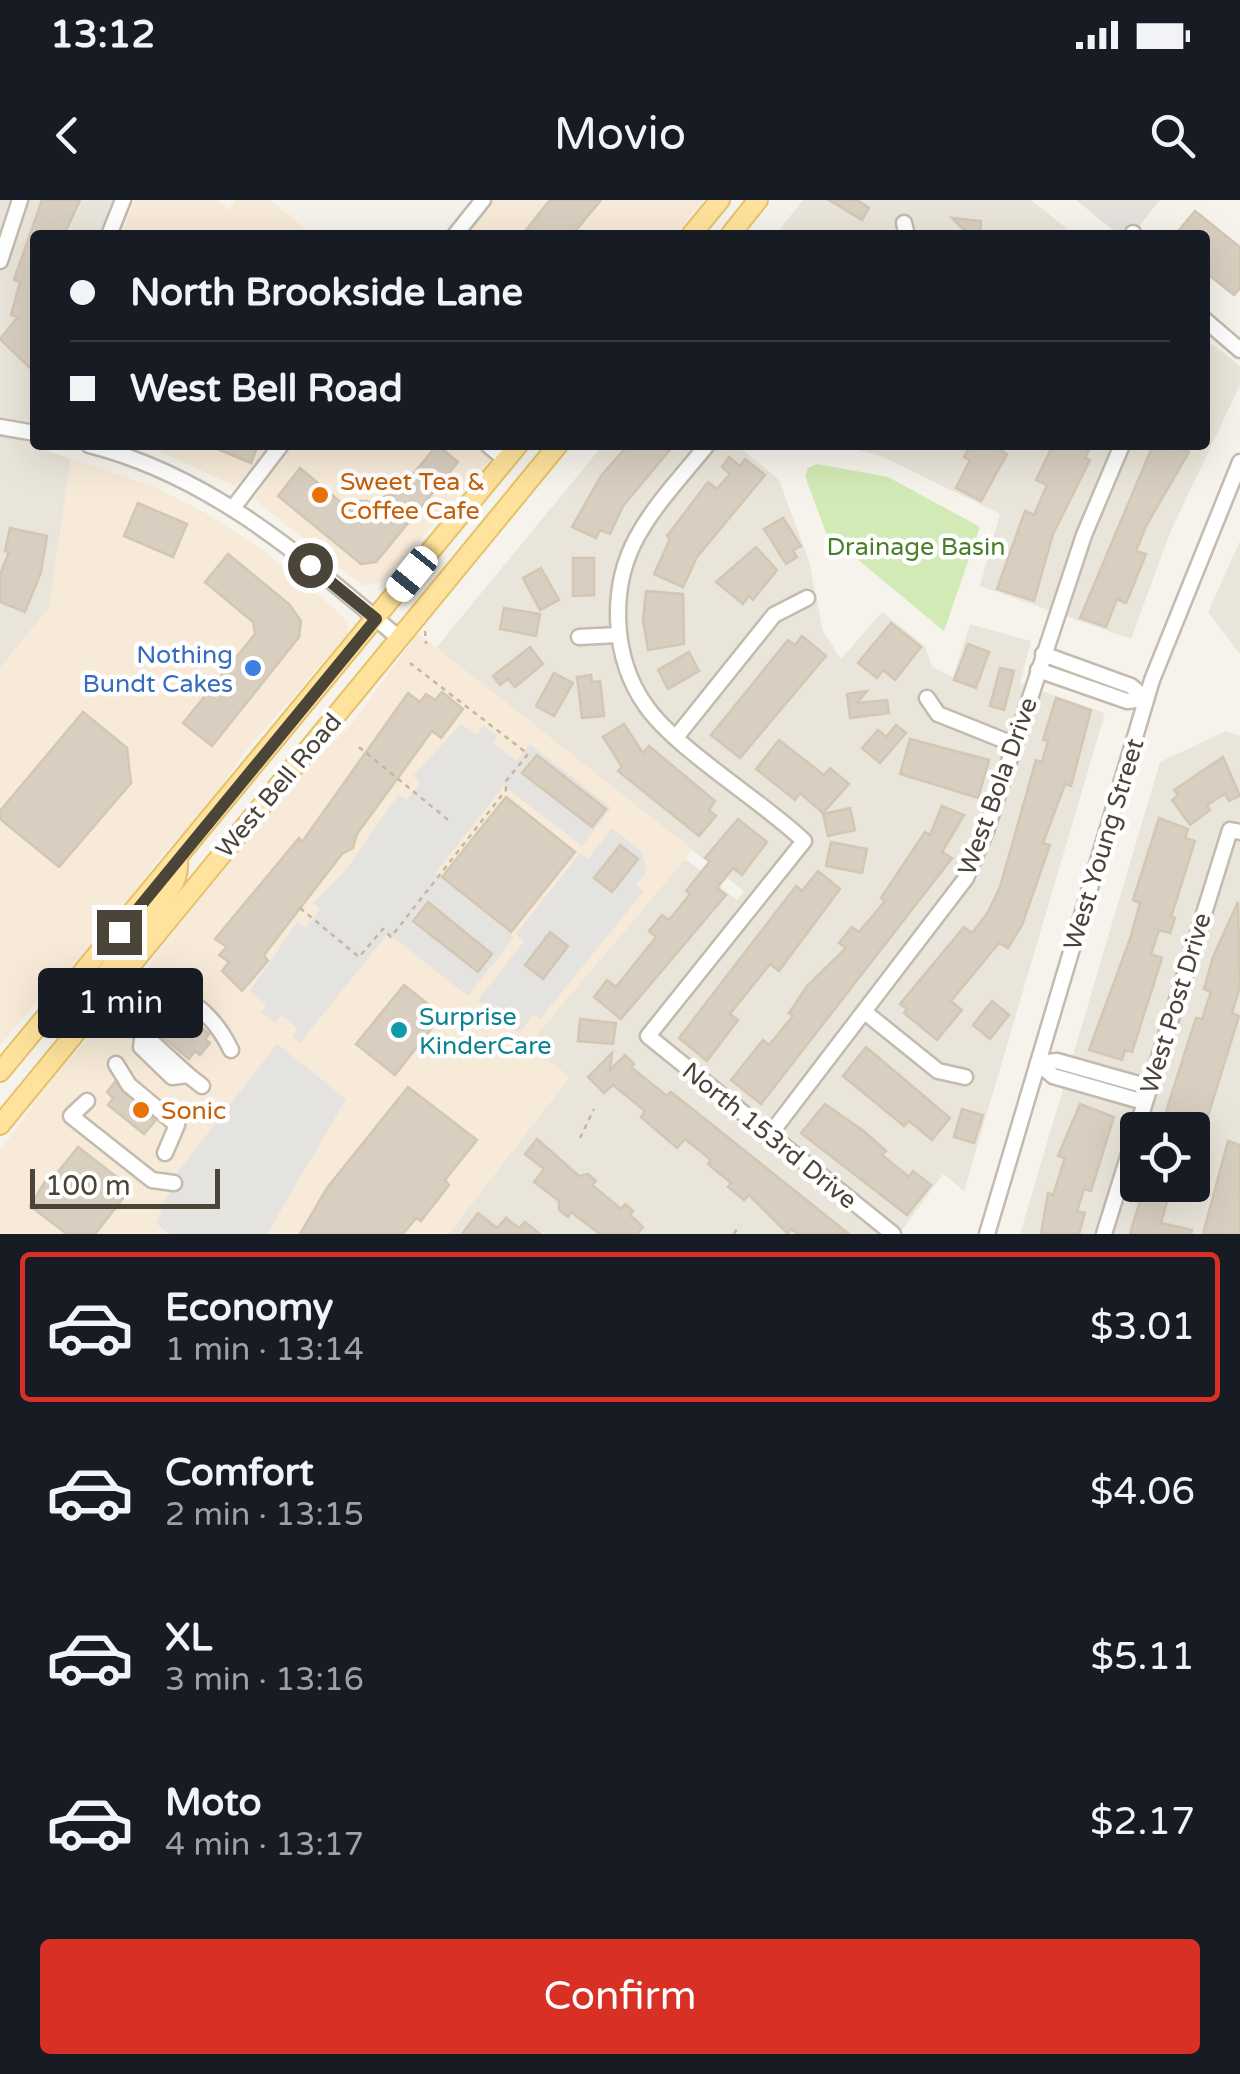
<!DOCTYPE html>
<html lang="en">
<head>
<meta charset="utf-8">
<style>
	:root { --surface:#171b24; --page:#20242c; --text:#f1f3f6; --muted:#9ea1a6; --line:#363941; --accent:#d93025 }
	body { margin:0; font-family:"Varela Round",sans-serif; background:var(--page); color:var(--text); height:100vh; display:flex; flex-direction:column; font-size:38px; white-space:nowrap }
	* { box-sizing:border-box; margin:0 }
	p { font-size:32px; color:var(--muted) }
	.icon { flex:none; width:55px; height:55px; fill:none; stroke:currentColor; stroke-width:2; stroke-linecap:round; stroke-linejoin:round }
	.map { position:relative; height:1034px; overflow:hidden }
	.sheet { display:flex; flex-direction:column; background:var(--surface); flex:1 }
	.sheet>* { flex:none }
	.banner { position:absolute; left:30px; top:30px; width:1180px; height:220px; border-radius:10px; box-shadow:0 10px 40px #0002; display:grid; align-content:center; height:220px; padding:0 40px; background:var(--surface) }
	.fabs { position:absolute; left:1120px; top:912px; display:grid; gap:20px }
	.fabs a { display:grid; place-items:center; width:90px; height:90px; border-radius:10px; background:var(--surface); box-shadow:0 10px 40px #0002; font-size:50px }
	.scale { position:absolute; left:30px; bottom:25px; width:190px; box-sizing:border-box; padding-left:10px; border:5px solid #4b4439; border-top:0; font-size:28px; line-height:35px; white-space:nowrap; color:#4b4439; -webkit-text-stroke:8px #fff; paint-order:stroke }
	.end { position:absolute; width:45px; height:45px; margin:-22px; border:12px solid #4b4439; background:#fff; box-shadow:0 0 0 5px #fff }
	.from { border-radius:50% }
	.bubble { position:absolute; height:70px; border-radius:10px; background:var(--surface); box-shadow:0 10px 40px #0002; font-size:32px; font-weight:600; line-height:70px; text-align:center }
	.car { position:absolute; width:30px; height:60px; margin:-30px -15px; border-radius:12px; box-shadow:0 0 8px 2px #0007; background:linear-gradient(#fff 24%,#345 0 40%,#fff 0 76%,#345 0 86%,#fff 0) }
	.banner b { display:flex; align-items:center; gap:35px; height:95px; font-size:38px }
	.banner b+b { border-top:2px solid var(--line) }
	.banner i { width:25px; height:25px; background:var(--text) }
	ul { padding:18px 0 0; list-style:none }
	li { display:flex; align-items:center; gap:30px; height:150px; margin:0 20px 15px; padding:0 20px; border:5px solid transparent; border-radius:10px }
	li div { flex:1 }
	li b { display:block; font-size:38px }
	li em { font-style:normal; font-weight:600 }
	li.current { border-color:var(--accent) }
	li>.icon { width:90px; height:90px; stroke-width:1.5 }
	.action { display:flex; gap:20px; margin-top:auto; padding:20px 40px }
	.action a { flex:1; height:115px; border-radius:10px; background:var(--accent); color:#fff; font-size:40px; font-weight:600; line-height:115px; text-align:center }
	.status { display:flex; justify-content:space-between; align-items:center; height:70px; padding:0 50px; background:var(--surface); direction:ltr }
	.status svg { height:28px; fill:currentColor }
	header { display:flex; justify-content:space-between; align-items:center; height:130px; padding:0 40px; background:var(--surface); font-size:45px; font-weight:600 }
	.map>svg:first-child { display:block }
	.residential { fill:#eae5da; fill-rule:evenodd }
	.commercial { fill:#f7ead8 }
	.industrial { fill:#e6e2dd }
	.green { fill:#d2eab5 }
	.parking { fill:#e5e3e0 }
	.building { fill:#d8cfc1; stroke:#d3c7b4; stroke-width:2.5 }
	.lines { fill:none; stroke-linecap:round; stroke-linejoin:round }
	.minor-casing { stroke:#c2bbae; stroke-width:19 }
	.major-casing { stroke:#e6c16a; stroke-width:22 }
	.path { stroke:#c4b79f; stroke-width:2.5; stroke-dasharray:5 5; stroke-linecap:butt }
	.minor { stroke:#fff; stroke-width:14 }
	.major { stroke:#ffe39c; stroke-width:18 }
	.route { stroke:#4b4439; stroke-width:12 }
	.food-dot { fill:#e8710a; stroke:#fff; stroke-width:4 }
	.shop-dot { fill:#3f7fe0; stroke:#fff; stroke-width:4 }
	.culture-dot { fill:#0f9aa8; stroke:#fff; stroke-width:4 }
	.labels { text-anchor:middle; stroke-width:9; stroke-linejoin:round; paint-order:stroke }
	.food-label { font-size:25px; fill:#c56008; stroke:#fff; text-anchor:start }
	.park-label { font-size:25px; fill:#4a7f2a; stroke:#fff }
	.shop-label { font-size:25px; fill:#366cbe; stroke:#fff; text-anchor:end }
	.street-label { font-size:25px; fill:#4b4439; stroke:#fff }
	.culture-label { font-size:25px; fill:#0d838f; stroke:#fff; text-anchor:start }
</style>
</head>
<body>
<div class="status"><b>13:12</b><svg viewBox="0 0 49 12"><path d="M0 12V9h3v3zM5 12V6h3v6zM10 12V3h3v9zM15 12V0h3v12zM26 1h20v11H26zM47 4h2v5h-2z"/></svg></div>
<header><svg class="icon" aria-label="back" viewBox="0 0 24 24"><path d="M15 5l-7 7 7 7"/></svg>Movio<svg class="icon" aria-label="search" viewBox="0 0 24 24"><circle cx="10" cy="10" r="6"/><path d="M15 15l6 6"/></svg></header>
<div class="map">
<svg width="1240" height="1034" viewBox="0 0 1240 1034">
	<rect width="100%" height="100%" fill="#f6f3ec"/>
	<!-- residential -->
	<g class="residential">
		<polygon points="0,0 113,0 99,35 35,35 35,245 45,245 44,250 71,259 49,408 0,468"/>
		<polygon points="803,0 1031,0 1075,35 775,35"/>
		<polygon points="1205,139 1240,166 1240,185 1170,333 1131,439 980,386 1000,314 881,256 838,245 1205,245"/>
		<polygon points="603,245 737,245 779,280 809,361 823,431 841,459 882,412 925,446 932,467 953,477 970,424 1031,441 1020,483 1105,513 964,991 943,974 899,1034 448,1034 569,878 528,845 685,659 737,700 744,691 436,448"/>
		<polygon points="1240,341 1240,454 1208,412"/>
		<path d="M1226,531L1240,536V1034H1020L1160,562ZM1138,930H1192V985H1138Z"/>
	</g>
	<!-- commercial -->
	<g class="commercial">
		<polygon points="135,0 216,0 229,9 236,0 270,0 313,35 121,35"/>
		<polygon points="489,0 704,0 675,35 461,35"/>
		<polygon points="146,245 273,245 242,282 233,285"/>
		<polygon points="289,245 503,245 382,382 363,386 254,299 260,281"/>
		<polygon points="71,259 153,286 204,312 265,352 331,406 348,423 348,433 244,553 202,616 165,651 92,748 50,786 0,845 0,468 49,408"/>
		<polygon points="418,433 693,650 528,845 570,877 448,1034 0,1034 0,951 51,880 141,779 159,750 306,569 351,525"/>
	</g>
	<!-- industrial -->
	<polygon class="industrial" points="1076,0 1160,0 1132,35 1119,35"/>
	<!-- green -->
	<polygon class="green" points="817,264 888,277 980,327 944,431 826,333 805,276 808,268"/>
	<!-- parking -->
	<g class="parking">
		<polygon points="461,524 476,535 484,526 498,536 493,543 516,561 530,544 611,608 582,646 504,586 435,673 514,737 468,796 388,733 300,843 293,836 297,828 282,815 275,823 261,812 266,805 250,791 297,722 306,728 320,709 313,703 345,671 398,595 407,600 420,582 413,576"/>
		<polygon points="612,628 642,652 647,671 636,684 644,691 540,819 533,815 519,833 478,800 524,741 516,734 580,653 588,659"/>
		<polygon points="277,844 346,899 267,1034 169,1034 156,1023 177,973"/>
	</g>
	<!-- building -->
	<g class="building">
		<polygon points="42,0 80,0 64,35 35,35 35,164 31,169 0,139 18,117 11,115 20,82 14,80"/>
		<polygon points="550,0 601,0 572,35 522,35"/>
		<polygon points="829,0 857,0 869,8 862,20"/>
		<polygon points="1195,11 1240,47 1240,88 1234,95 1205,72 1205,35 1175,35"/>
		<polygon points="952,18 981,21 980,35 969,35"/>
		<polygon points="208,245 258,245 251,263"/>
		<polygon points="437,245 458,262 376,362 361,364 278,296 300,268 350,310 357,301 367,301 375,308 385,296 396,295"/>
		<polygon points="628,245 674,245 623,306 610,334 600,330 596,338 572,327 601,276"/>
		<polygon points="971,245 990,245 1007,254 981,301 956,288 970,260 964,257"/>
		<polygon points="1053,245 1078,245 1089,250 1085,258 1090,260 1053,334 1034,401 997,389 1025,311 1034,315 1047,285 1036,280"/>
		<polygon points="1153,245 1174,245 1189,252 1146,326 1136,351 1146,354 1138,374 1126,403 1117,399 1106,427 1080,418"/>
		<polygon points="729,257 740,266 745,259 765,275 697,357 683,387 654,374 670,339 667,336 708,282 717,289 730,274 722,267"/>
		<polygon points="138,303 187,324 173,357 124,336"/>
		<polygon points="783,318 801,346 793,350 797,357 786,364 764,329"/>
		<polygon points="10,328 47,336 41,372 25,412 0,402 0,375 9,352 5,351"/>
		<polygon points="756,347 777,370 753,400 749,396 743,404 716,382"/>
		<polygon points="228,354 289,404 301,421 299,437 212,546 183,523 255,434 253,422 205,382"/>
		<polygon points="573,358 594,358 594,395 573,396"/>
		<polygon points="541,368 559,400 540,410 523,378"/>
		<polygon points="646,391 683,394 684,444 648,450 643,420"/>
		<polygon points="504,408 540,414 536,436 500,429"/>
		<polygon points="891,423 921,447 895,480 883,470 877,478 858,463"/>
		<polygon points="802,436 826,456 740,558 711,535 788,440 795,445"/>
		<polygon points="968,444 989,452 976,488 954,480"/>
		<polygon points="530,447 543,464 515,487 508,479 500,485 493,476"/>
		<polygon points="689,452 699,471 668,489 658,470"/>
		<polygon points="1000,468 1014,471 1004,510 990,506"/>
		<polygon points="554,473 573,483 554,516 536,506"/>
		<polygon points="591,475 592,482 600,481 604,516 582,518 577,477"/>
		<polygon points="867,491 857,503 887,500 889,513 850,518 847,494"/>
		<polygon points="442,492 463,509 441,538 432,531 357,634 353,648 342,654 264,755 268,761 242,791 222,771 229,762 219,755 227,747 215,739 299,638 302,642 408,493 420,502 426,494 435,500"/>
		<polygon points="1056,498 1091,510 1071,586 1065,584 1043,643 1050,645 1022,725 1008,748 999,743 951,801 962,810 937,840 904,813 907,809 900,804 964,727 972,733 988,712 1000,687 1036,560 1042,562 1048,541 1043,540"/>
		<polygon points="83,512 127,548 131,583 59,667 0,619 0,611"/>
		<polygon points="624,524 643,553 649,546 715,601 709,610 716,616 699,636 618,571 622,567 603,537"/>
		<polygon points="896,525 906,533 880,563 862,548 878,530 886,537"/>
		<polygon points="910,539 989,560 978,598 900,574"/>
		<polygon points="779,540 824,575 830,568 849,584 823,613 800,593 795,600 756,569"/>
		<polygon points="537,555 606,609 592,627 522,573"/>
		<polygon points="1223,557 1240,596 1229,601 1225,594 1207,605 1210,610 1190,625 1172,600 1178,595 1174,590"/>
		<polygon points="506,597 575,652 511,732 442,677"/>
		<polygon points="942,606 964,615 942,652 952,658 761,904 731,880 763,840 769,845 793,816 789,813 807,786 846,748 839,743 852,727 859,732 885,701 881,698 925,632 930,635"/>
		<polygon points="850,608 855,630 828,636 823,614"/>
		<polygon points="1159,618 1188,629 1185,638 1195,641 1171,717 1175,718 1170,733 1159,730 1151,754 1162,758 1132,852 1125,850 1122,860 1089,850 1130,739 1140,703 1133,700"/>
		<polygon points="738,619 767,642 742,675 733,668 717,688 726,695 621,819 594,797 607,780 616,787 656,737 649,731 662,715 669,720 690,694 686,691 710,661 705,658"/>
		<polygon points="831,642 867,649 862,673 826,666"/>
		<polygon points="620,645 638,659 612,692 594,678"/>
		<polygon points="818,671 840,689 779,771 770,764 730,814 738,820 707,861 679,838 796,686 802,691"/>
		<polygon points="428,702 492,754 478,772 413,721"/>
		<polygon points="1238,702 1240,787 1232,813 1239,816 1194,961 1192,930 1160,930 1196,818 1202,819 1211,792 1204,789 1213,757"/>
		<polygon points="550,732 568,746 543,779 525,765"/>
		<polygon points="404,785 442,815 395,875 356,844"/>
		<polygon points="992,801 1009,815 990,839 973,825"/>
		<polygon points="179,809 209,834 205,839 210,843 200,855 195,851 189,859 159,834"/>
		<polygon points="580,819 616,823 613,844 578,841"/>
		<polygon points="866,847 950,918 932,940 909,921 904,926 843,876"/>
		<polygon points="612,853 610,870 625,855 634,864 631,867 667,896 671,892 849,1034 798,1034 791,1029 788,1034 749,995 744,1000 728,987 731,983 708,964 711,960 685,939 677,948 641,917 645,911 613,885 604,893 588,877"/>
		<polygon points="115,882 155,921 144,934 108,905 113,898 107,892"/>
		<polygon points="408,887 477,940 445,980 449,985 421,1021 416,1018 403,1034 300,1034 327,988"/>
		<polygon points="825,904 865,932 886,951 882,955 909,977 913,971 931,985 907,1015 801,933"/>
		<polygon points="1080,904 1114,917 1091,991 1084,989 1077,1011 1085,1013 1079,1034 1041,1034 1048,993 1053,995 1065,958 1058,956"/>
		<polygon points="962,909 983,915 974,943 954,937"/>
		<polygon points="537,939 579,976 588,974 596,981 592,985 621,1009 625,1004 633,1011 630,1015 643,1027 637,1034 600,1034 571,1012 568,1017 559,1010 559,1001 534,982 544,969 525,954"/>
		<polygon points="1228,941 1240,945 1240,1034 1203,1034"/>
		<polygon points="78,947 131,988 95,1034 67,1034 30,1006 49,975 53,978"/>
		<polygon points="1145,985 1172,985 1161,1023 1192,1030 1191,1034 1130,1034"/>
		<polygon points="478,1013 497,1028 506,1018 519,1028 525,1022 540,1034 462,1034"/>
	</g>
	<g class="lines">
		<defs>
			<g id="minor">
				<polyline points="904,23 907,35"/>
				<polyline points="109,35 123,0"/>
				<polyline points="455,35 483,0"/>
				<polyline points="1133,35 1133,33"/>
				<polyline points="0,61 20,0"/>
				<polyline points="1205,120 1240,150"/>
				<polyline points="0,227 35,233"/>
				<path d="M89,245C212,276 305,359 399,438"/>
				<polyline points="488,245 506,260"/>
				<path d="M707,245C683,275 655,304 637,337C609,388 612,458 646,506C677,550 761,600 804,641L648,836L893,1034"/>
				<polyline points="233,308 281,245"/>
				<polyline points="579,437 618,435"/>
				<polyline points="1043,454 1131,486 1146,499"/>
				<polyline points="1038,470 1127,501 1146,499"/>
				<polyline points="927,498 938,514 1013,544"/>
				<polyline points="677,536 774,415 807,398"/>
				<polyline points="866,813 938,871 965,877"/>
				<polyline points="143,834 188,875"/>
				<polyline points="1038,863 1057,861 1149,887"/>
				<polyline points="1038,863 1053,876 1144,902"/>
				<polyline points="116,864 129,885 177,925 165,953"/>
				<path d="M202,886L188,875L172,877L141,847L143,834L174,797C200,800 221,829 231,850"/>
				<polyline points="87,901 71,916 152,980 174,983"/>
				<polyline points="768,937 966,678 986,631 1084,335 1122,245"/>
				<polyline points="987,1034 1152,480 1240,262"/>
				<polyline points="1104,1034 1230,630 1240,632"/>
			</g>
			<g id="major">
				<polyline points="691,35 720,0"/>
				<polyline points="730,35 758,0"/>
				<path d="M148,744C142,708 181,695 178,661"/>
				<polyline points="96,802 101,780 125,748 119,732"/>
				<polyline points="0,872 518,245"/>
				<polyline points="0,925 558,245"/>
			</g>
		</defs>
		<!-- minor casing -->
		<use href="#minor" class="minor-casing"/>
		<!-- major casing -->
		<use href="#major" class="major-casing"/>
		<!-- path -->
		<g class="path">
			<polyline points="425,431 426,444"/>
			<polyline points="359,547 452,623"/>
			<polyline points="300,708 359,757 383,729 391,737 506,590 506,581 528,554 410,463"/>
			<polyline points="580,938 594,909"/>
			<polyline points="734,1034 739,1025"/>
		</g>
		<!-- minor -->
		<use href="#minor" class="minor"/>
		<!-- major -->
		<use href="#major" class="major"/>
	</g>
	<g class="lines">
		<!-- route -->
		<polyline class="route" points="119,732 376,419 310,365"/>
	</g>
	<!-- markers -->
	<g class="food-dot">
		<circle cx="320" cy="295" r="10"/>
		<circle cx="141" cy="910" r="10"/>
	</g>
	<circle class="shop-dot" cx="253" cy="468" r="10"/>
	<circle class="culture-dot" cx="399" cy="830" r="10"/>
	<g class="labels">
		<!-- food labels -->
		<g class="food-label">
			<text x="340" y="290">Sweet Tea &amp;<tspan x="340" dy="29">Coffee Cafe</tspan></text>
			<text x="161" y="919">Sonic</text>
		</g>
		<!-- park labels -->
		<g class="park-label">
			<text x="916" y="355">Drainage Basin</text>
		</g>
		<!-- shop labels -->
		<g class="shop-label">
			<text x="233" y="463">Nothing<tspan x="233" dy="29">Bundt Cakes</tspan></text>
		</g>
		<!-- street labels -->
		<g class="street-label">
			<text transform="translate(278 585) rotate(-50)" y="9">West Bell Road</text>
			<text transform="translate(997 586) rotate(-70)" y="9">West Bola Drive</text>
			<text transform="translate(1103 644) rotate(-73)" y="9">West Young Street</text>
			<text transform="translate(1175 803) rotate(-73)" y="9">West Post Drive</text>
			<text transform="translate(770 935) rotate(39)" y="9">North 153rd Drive</text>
		</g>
		<!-- culture labels -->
		<g class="culture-label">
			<text x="419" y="825">Surprise<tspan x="419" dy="29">KinderCare</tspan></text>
		</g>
	</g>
</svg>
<div class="fabs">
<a><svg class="icon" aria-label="locate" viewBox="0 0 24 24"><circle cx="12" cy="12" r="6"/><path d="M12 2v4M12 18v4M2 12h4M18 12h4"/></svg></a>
</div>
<div class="scale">100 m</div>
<i class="end from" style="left:310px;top:365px"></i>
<i class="end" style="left:119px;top:732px"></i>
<div class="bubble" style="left:38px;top:768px;width:165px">1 min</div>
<i class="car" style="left:412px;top:374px;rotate:219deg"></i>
<div class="banner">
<b><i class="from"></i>North Brookside Lane</b>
<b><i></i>West Bell Road</b>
</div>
</div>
<section class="sheet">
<ul>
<li class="current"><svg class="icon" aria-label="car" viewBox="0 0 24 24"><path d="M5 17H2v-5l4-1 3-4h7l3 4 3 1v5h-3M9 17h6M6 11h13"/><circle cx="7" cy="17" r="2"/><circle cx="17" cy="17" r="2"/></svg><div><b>Economy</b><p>1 min · 13:14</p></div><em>$3.01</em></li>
<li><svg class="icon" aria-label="car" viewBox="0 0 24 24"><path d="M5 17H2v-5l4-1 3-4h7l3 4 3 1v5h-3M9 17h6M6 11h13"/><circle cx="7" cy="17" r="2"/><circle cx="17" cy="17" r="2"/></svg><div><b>Comfort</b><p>2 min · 13:15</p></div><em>$4.06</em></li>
<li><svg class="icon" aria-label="car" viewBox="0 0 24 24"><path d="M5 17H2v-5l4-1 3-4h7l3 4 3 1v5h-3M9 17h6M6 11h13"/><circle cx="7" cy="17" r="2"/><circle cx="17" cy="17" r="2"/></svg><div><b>XL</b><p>3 min · 13:16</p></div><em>$5.11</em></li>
<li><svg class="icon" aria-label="car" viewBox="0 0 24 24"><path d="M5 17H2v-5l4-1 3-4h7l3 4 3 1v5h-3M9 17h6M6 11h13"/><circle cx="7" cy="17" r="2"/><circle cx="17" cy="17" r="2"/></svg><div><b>Moto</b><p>4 min · 13:17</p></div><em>$2.17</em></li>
</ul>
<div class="action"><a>Confirm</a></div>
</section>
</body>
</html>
